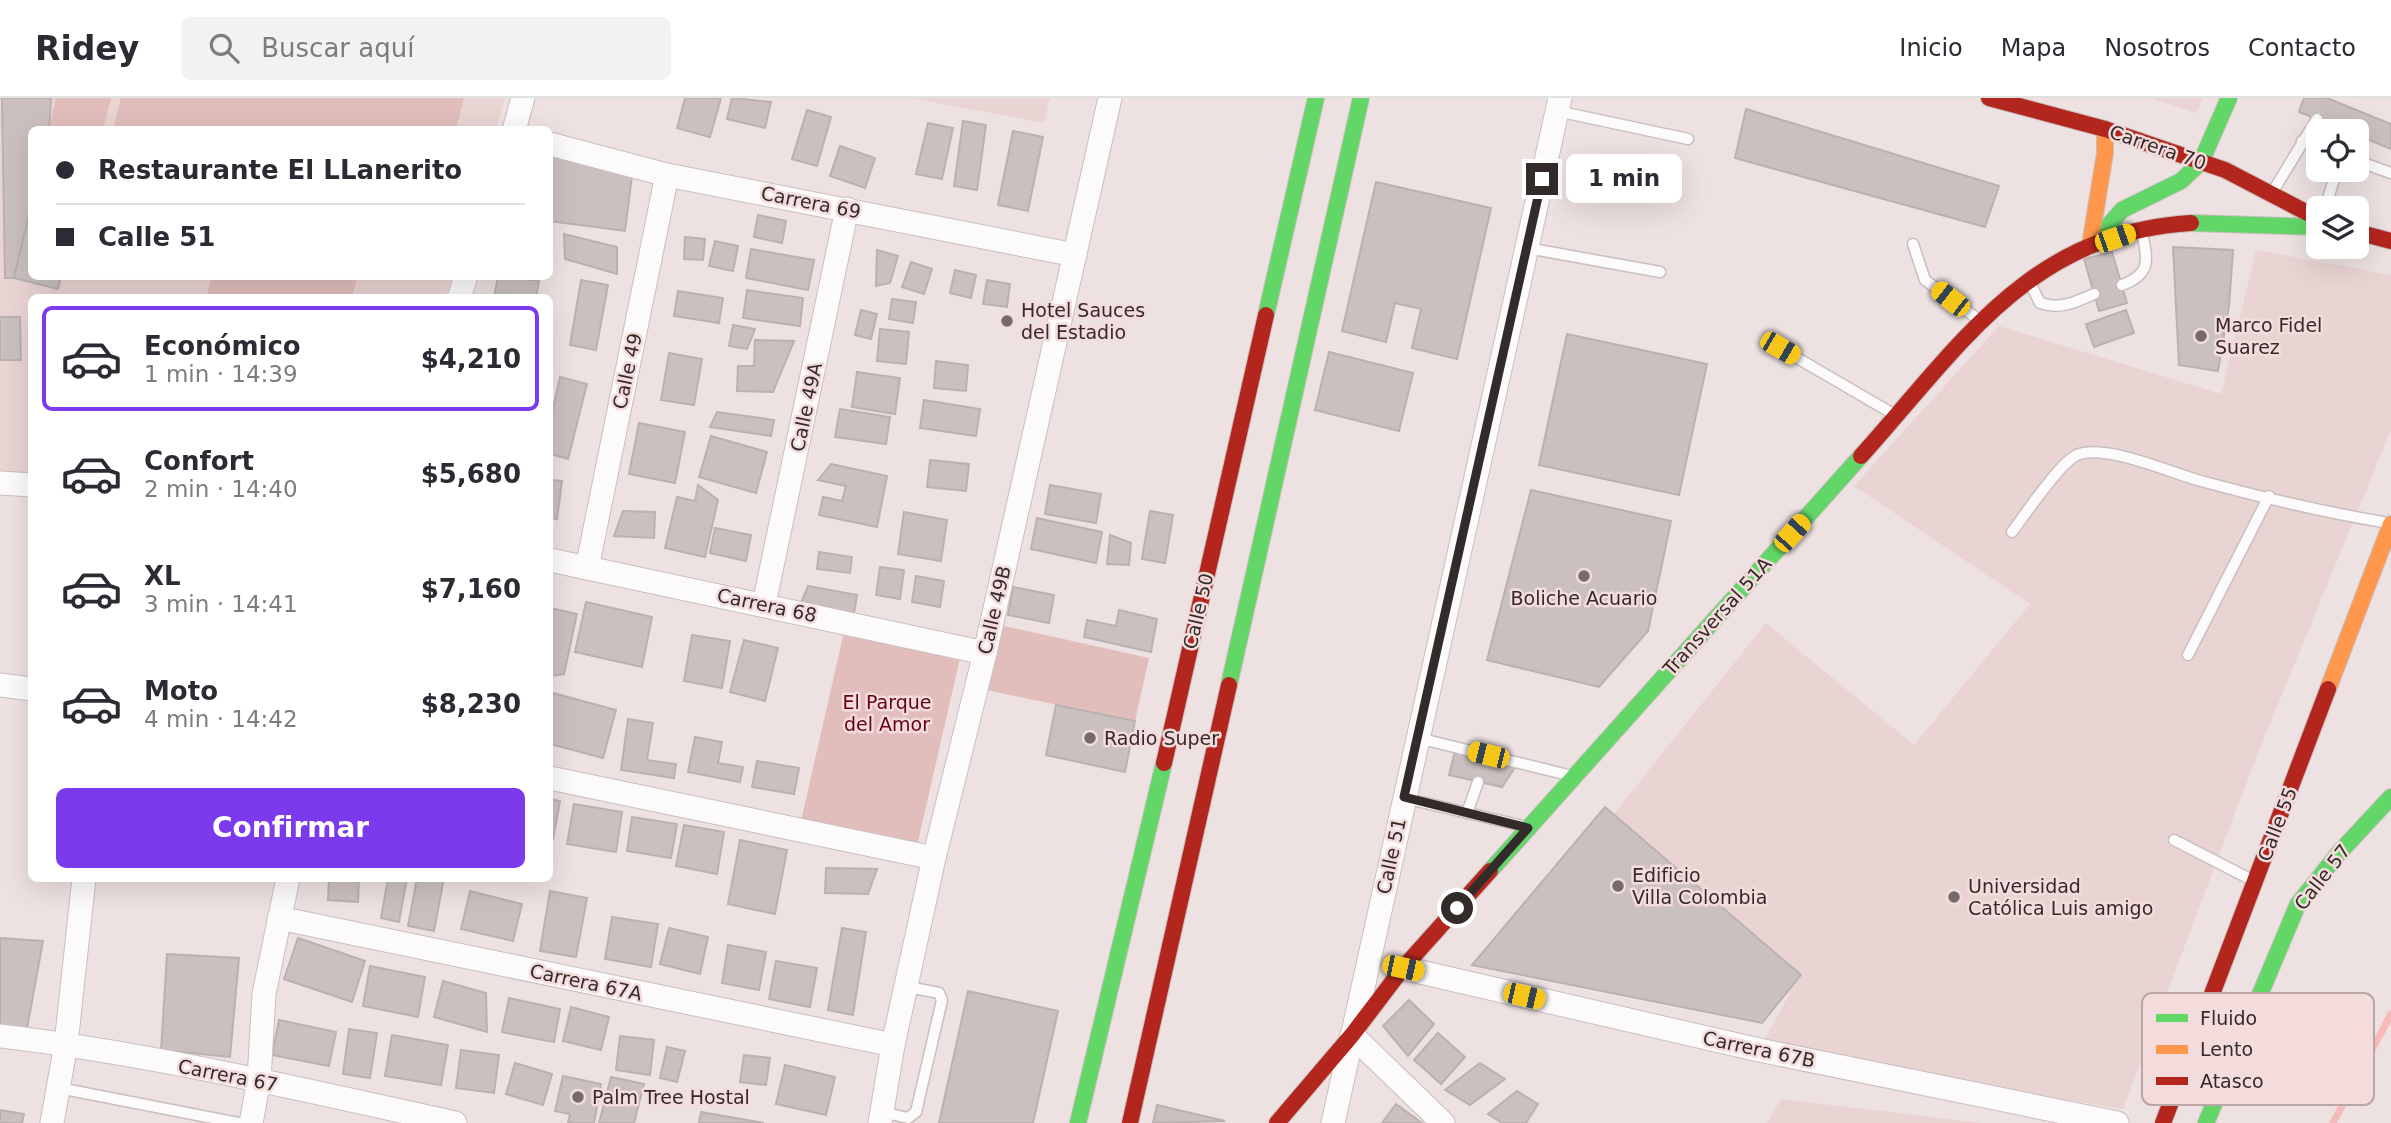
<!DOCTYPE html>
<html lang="es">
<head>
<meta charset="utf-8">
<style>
	:root { --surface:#fff; --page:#f2f2f3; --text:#2b2b33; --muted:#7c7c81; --line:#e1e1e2; --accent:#7c3aed }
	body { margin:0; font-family:"DejaVu Sans",sans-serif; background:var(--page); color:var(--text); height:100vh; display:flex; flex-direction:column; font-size:26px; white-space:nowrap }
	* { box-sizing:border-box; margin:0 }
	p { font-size:23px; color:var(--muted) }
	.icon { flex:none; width:38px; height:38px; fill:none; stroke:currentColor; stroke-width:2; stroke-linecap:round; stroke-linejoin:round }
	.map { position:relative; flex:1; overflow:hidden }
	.panel { position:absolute; left:28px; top:196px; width:525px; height:588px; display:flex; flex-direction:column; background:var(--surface); border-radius:10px; box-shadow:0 7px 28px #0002 }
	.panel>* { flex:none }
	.banner { position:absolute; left:28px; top:28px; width:525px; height:154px; border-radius:10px; box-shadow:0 7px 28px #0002; display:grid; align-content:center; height:154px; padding:0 28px; background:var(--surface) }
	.fabs { position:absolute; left:2306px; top:21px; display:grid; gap:14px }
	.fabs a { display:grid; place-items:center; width:63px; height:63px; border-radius:10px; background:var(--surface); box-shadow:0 7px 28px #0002; font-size:35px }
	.end { position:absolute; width:32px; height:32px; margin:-16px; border:9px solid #332b2a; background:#fff; box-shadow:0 0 0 4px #fff }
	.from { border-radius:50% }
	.bubble { position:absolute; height:49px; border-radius:10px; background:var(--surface); box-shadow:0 7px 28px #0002; font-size:23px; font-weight:700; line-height:49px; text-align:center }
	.car { position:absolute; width:21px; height:42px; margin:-21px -10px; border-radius:9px; box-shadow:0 0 5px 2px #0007; background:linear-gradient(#f5c518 24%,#345 0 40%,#f5c518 0 76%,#345 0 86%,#f5c518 0) }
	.banner b { display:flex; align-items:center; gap:24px; height:66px; font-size:26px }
	.banner b+b { border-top:2px solid var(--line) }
	.banner i { width:18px; height:18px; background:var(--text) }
	ul { padding:12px 0 0; list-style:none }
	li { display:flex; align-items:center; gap:21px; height:105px; margin:0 14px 10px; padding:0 14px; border:4px solid transparent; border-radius:10px }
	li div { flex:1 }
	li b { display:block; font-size:26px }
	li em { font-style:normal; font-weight:700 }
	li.active { border-color:var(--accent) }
	li>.icon { width:63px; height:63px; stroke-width:1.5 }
	.action { display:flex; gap:14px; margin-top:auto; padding:14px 28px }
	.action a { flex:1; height:80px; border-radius:10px; background:var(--accent); color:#fff; font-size:28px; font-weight:700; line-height:80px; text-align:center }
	header { display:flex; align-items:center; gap:42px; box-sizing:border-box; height:98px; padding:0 35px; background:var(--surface); border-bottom:2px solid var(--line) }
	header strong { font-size:33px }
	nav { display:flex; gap:38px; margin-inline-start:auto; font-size:24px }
	.search { width:490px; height:63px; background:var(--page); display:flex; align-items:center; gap:18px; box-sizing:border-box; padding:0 24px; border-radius:10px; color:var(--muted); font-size:26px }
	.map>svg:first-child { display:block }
	.built { fill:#e9d4d3 }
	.green { fill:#e1bebc }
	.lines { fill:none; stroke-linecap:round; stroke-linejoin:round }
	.stream { stroke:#f7bab8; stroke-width:7 }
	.building { fill:#cac0bf; stroke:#bab1b0; stroke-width:2 }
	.lane-casing { stroke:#c9bfbe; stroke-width:13 }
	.street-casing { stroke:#c9bfbe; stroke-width:25 }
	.fast-casing { stroke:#c9bfbe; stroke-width:18 }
	.slow-casing { stroke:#c9bfbe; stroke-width:18 }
	.jam-casing { stroke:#c9bfbe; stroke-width:18 }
	.lane { stroke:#fcfafa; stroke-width:10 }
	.street { stroke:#fcfafa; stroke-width:23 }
	.fast { stroke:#63d668; stroke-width:16 }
	.slow { stroke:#ff974d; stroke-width:16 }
	.jam { stroke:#b3261e; stroke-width:16 }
	.route { stroke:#332b2a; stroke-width:9 }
	.poi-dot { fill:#746b6a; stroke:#f3dcdb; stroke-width:2.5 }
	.labels { text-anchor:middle; stroke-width:5; stroke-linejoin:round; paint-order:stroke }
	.street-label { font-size:19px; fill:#332b2a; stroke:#f3dcdb }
	.poi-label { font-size:19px; fill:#332b2a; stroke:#f3dcdb; text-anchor:start }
	.park-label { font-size:19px; fill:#650313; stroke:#f3dcdb }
	.key { fill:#f3dcdb; stroke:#b9a7a6; stroke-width:2 }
	.key-label { font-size:19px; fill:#332b2a }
</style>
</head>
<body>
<header>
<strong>Ridey</strong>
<div class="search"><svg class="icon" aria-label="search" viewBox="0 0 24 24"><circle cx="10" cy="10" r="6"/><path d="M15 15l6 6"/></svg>Buscar aquí</div>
<nav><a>Inicio</a><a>Mapa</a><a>Nosotros</a><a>Contacto</a></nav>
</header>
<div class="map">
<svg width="2391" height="1025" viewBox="0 0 2391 1025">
	<rect width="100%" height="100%" fill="#ede1e1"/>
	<!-- built -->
	<g class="built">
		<polygon points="0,0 505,0 496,31 32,32 32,178 451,179 445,199 32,200 31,379 0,375"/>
		<polygon points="911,0 1050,0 1044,25"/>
		<polygon points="2151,0 2202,0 2197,15"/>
		<polygon points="2256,152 2391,177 2391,332 2257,657 2123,1011 1759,952 1800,876 1610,721 1766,525 1914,647 2030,506 1854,388 1999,228 2221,296"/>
		<polygon points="1781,1001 1981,1025 1767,1025"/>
	</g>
	<!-- green -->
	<g class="green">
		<polygon points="56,0 111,0 103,31 49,32"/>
		<polygon points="121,0 464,0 456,31 113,31"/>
		<polygon points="211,179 211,178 357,179 352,199 207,199"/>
		<polygon points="1000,527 1149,560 1135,623 986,592"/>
		<polygon points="844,534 960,560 917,748 801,723"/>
	</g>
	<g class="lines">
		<!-- stream -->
		<polyline class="stream" points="2333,1025 2391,916"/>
	</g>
	<!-- building -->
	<g class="building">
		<polygon points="2,0 51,0 49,32 32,32 32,104 14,180 5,180"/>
		<polygon points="685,0 721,0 710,39 677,30"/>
		<polygon points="732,0 771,4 765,30 727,21"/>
		<polygon points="2304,0 2327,0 2391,26 2391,51 2357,37 2357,33 2347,33 2299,14"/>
		<polygon points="1746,11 1999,88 1985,129 1735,60"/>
		<polygon points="807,12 831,19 817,68 792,61"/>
		<polygon points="963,23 986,27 977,92 954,88"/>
		<polygon points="928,25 953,30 942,81 916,76"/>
		<polygon points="1013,33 1043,39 1028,113 998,107"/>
		<polygon points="840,48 875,60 865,90 830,78"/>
		<polygon points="550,58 633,70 625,133 550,123"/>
		<polygon points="1376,84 1491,110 1457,261 1412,250 1421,211 1395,205 1386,244 1342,233"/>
		<polygon points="32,104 32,178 61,178 58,191 14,180"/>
		<polygon points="758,117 786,123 782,145 754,139"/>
		<polygon points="564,136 617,149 617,176 565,161"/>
		<polygon points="685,139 705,141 703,162 684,161"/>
		<polygon points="715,143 738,148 733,173 709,168"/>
		<polygon points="2173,149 2233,152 2229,208 2218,273 2179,267"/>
		<polygon points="751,151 814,162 808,192 746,180"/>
		<polygon points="877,152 898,158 890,185 876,188"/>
		<polygon points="2112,154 2127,205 2099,213 2084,161"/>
		<polygon points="911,164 932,171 924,196 902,189"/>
		<polygon points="955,172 976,177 971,200 950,195"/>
		<polygon points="498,178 539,183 536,200 494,200"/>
		<polygon points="581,182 608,187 596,252 570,247"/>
		<polygon points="987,182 1010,186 1007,209 983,206"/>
		<polygon points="747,192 803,200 800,228 743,220"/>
		<polygon points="678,193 723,200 719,225 674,218"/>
		<polygon points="892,201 916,204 913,225 889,221"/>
		<polygon points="861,212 877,216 871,241 855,237"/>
		<polygon points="2126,212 2134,235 2094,249 2086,226"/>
		<polygon points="0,219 20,219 21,262 0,262"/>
		<polygon points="733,227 755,231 747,251 729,248"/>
		<polygon points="880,231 909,234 906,266 877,263"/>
		<polygon points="1567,236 1707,266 1679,397 1539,367"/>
		<polygon points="755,242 794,243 773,294 737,293 738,268 754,268"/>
		<polygon points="1329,254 1413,275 1399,333 1315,312"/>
		<polygon points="669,255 702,261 694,307 661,302"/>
		<polygon points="936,263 968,267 966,293 934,290"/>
		<polygon points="857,274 900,280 895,316 852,309"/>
		<polygon points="560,279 587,286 568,361 550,356 550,324"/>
		<polygon points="924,302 980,311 976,338 920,330"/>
		<polygon points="840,311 890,319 886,346 835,339"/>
		<polygon points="717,314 774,322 771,338 710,329"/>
		<polygon points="639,325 685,334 675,385 629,376"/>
		<polygon points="711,338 767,354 756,395 699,379"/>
		<polygon points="930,362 969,366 966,393 927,389"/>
		<polygon points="831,366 887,378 877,429 819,417 823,399 842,403 846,388 818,382"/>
		<polygon points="550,382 562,383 557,421 550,420"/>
		<polygon points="698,387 718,402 705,459 665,450 677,399 695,403"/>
		<polygon points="1050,387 1101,396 1096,425 1045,416"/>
		<polygon points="1531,392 1671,423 1648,533 1599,589 1487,562"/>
		<polygon points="623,413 655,414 654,440 614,438"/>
		<polygon points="1150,413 1173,417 1165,465 1142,461"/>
		<polygon points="904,414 947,422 941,463 898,456"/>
		<polygon points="1037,420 1102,434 1096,465 1031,451"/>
		<polygon points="715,430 751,437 746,463 710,455"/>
		<polygon points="1110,437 1131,445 1129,467 1107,466"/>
		<polygon points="819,454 852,459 850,475 817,471"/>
		<polygon points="880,469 904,472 900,501 876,497"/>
		<polygon points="916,478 944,483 940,509 912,504"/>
		<polygon points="808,488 857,497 854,515 801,505"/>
		<polygon points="1013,489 1054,497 1049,525 1008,517"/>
		<polygon points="586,504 652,519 642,569 575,554"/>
		<polygon points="550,510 577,516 564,576 550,578"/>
		<polygon points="1119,512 1157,521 1151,554 1084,539 1087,522 1116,528"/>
		<polygon points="692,537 730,543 722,590 684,583"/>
		<polygon points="744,542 778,550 765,603 730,594"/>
		<polygon points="553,595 616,612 603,660 550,646 550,608"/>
		<polygon points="1056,607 1135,623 1125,674 1046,657"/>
		<polygon points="628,621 653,625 647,662 676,666 674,680 621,672"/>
		<polygon points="695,639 722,644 718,665 743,669 740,684 688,674"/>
		<polygon points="1455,653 1516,668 1502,689 1449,677"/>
		<polygon points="757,663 799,670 794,696 752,689"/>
		<polygon points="550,701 560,703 553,741 550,741"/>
		<polygon points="574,706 622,714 616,754 567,746"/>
		<polygon points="1605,709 1801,877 1762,925 1472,867"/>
		<polygon points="632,719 677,726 671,760 627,753"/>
		<polygon points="684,727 724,734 717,776 676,768"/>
		<polygon points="740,742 787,752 775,816 728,806"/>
		<polygon points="826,770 877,771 868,796 825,795"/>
		<polygon points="329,780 359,780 358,804 328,802"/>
		<polygon points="388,780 407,780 399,824 381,820"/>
		<polygon points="417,780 444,780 434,833 408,828"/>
		<polygon points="470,793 522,806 513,843 461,831"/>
		<polygon points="550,793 587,800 576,859 540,853"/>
		<polygon points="612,819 658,826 651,869 605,861"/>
		<polygon points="669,830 708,839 700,876 660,866"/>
		<polygon points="842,830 866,834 853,917 828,912"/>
		<polygon points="0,840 43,843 26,936 0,932"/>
		<polygon points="298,840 365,863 352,904 284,881"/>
		<polygon points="728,847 766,854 759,892 722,885"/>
		<polygon points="167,856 239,860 230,959 161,952"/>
		<polygon points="776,863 817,870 810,909 769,901"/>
		<polygon points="370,868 425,879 418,919 363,908"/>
		<polygon points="443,883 486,895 487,934 434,919"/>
		<polygon points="968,893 1058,913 1033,1025 939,1025"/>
		<polygon points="509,900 560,911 554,944 502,934"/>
		<polygon points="1409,902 1434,926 1408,958 1383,928"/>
		<polygon points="571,909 609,919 601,952 563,943"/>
		<polygon points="279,922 336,934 329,968 272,957"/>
		<polygon points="349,931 377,935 370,980 343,976"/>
		<polygon points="1438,935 1465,959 1441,986 1414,962"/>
		<polygon points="392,937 448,947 441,987 385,978"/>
		<polygon points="620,938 654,942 650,977 616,972"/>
		<polygon points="667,949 685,953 677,984 660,980"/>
		<polygon points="461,952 499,957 494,995 456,990"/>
		<polygon points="744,957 770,960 766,987 740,984"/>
		<polygon points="515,965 552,976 543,1007 506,996"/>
		<polygon points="1480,965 1505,981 1470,1007 1445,992"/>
		<polygon points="785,967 835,979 826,1017 776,1006"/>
		<polygon points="563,978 601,986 594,1025 568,1025 570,1016 555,1013"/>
		<polygon points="611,979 644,986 634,1025 599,1025"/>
		<polygon points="1517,993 1538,1006 1526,1025 1502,1025 1488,1016"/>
		<polygon points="1396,1006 1422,1025 1382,1025"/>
		<polygon points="1157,1007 1225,1023 1153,1025"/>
		<polygon points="0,1012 24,1016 22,1025 0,1025"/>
		<polygon points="701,1014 764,1025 699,1025"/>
	</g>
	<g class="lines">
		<defs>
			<g id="lane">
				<polyline points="1557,13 1688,41"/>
				<polyline points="2302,43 2319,49"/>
				<polyline points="2357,63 2391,75"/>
				<polyline points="2272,95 2317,21"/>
				<polyline points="2325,110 2337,72"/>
				<polyline points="1913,146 1925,182 1979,222"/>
				<polyline points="1527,150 1660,174"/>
				<path d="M2029,183L2040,205C2061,212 2075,204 2094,196"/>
				<path d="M2122,187C2151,176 2148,163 2142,135"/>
				<polyline points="1780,250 1895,317"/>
				<path d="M2012,434C2024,418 2061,363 2077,357C2105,345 2171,375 2201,383C2260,399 2323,414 2383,424"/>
				<polyline points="2188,557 2269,398"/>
				<polyline points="1418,640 1568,677"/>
				<polyline points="1404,700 1523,728"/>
				<polyline points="1467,715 1478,684"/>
				<polyline points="2174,742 2250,781"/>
				<polyline points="59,990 238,1025"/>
				<polyline points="882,1014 908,1020 916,1014 942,902 939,895 908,889"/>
			</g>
			<g id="street">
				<polyline points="514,32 523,0"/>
				<polyline points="550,46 667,77 1075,157"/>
				<polyline points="459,200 466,178"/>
				<polyline points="0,385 32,387"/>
				<polyline points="550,462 985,555"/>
				<polyline points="587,470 667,77"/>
				<polyline points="764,506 847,111"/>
				<polyline points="0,587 32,591"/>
				<polyline points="550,680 934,760"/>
				<polyline points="279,820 893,947"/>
				<polyline points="1403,870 1759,952 2117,1025"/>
				<polyline points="1352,937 1443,1025"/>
				<path d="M0,938C153,956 304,992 455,1025"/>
				<polyline points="52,1025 66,946 84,780"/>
				<polyline points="251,1025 259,982 264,896 288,780"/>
				<polyline points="880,1025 893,947 934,760 985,555 1110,0"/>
				<polyline points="1333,1025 1560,0"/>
			</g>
			<g id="fast">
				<polyline points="2191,125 2319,129"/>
				<polyline points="2091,148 2122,112 2181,83 2201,64 2229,0"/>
				<polyline points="1266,217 1316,0"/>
				<polyline points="1229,587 1361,0"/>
				<polyline points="1490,773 1861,358"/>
				<polyline points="1078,1025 1164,665"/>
				<polyline points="2206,1025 2298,806 2338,756 2391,699"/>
			</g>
			<g id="slow">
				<polyline points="2090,147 2105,55 2105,31"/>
				<polyline points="2328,591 2391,426"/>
			</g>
			<g id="jam">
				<polyline points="1989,0 2105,31 2225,72 2319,121"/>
				<polyline points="2357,134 2391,143"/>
				<path d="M1861,358C1960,248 2029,135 2191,125"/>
				<polyline points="1164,665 1266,217"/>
				<polyline points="1130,1025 1229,587"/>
				<polyline points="1277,1025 1352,937 1403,870 1490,773"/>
				<polyline points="2163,1025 2328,591"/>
			</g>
		</defs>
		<!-- lane casing -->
		<use href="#lane" class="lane-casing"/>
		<!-- street casing -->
		<use href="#street" class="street-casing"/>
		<!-- fast casing -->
		<use href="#fast" class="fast-casing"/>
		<!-- slow casing -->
		<use href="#slow" class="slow-casing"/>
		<!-- jam casing -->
		<use href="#jam" class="jam-casing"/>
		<!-- lane -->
		<use href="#lane" class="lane"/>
		<!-- street -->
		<use href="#street" class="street"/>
		<!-- fast -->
		<use href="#fast" class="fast"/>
		<!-- slow -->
		<use href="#slow" class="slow"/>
		<!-- jam -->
		<use href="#jam" class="jam"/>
	</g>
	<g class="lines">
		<!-- route -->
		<polyline class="route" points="1457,810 1528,730 1404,699 1542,81"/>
	</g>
	<!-- markers -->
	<g class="poi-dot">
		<circle cx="1007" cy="223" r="7"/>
		<circle cx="2201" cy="238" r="7"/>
		<circle cx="1584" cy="478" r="7"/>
		<circle cx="1090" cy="640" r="7"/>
		<circle cx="1618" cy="788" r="7"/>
		<circle cx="1954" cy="799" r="7"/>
		<circle cx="578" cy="999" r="7"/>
	</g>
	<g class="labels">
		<!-- street labels -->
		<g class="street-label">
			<text transform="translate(2158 49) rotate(19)" y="7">Carrera 70</text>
			<text transform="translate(811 104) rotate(11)" y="7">Carrera 69</text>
			<text transform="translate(627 273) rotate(-78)" y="7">Calle 49</text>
			<text transform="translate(806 309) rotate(-78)" y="7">Calle 49A</text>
			<text transform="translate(767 507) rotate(12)" y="7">Carrera 68</text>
			<text transform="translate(994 512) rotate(-77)" y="7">Calle 49B</text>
			<text transform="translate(1198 513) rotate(-77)" y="7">Calle 50</text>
			<text transform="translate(1717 518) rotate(-48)" y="7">Transversal 51A</text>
			<text transform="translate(2277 726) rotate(-69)" y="7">Calle 55</text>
			<text transform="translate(1391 758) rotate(-78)" y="7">Calle 51</text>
			<text transform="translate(2322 779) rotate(-52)" y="7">Calle 57</text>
			<text transform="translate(586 884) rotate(12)" y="7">Carrera 67A</text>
			<text transform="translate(1759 951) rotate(12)" y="7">Carrera 67B</text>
			<text transform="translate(228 977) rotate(11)" y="7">Carrera 67</text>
		</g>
		<!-- poi labels -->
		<g class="poi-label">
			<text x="1021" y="219">Hotel Sauces<tspan x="1021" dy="22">del Estadio</tspan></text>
			<text x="2215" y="234">Marco Fidel<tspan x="2215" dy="22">Suarez</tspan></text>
			<text x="1584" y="507" text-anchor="middle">Boliche Acuario</text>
			<text x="1104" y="647">Radio Super</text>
			<text x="1632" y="784">Edificio<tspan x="1632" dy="22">Villa Colombia</tspan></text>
			<text x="1968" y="795">Universidad<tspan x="1968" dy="22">Católica Luis amigo</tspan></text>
			<text x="592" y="1006">Palm Tree Hostal</text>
		</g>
		<!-- park labels -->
		<g class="park-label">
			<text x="887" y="611">El Parque<tspan x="887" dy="22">del Amor</tspan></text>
		</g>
	</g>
	<!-- legend -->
	<rect x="2142" y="895" width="232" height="112" rx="10" class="key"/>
	<rect x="2156" y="916" width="32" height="8" fill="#63d668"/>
	<rect x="2156" y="947" width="32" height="9" fill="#ff974d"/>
	<rect x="2156" y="979" width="32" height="8" fill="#b3261e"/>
	<g class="key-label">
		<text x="2200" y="927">Fluido</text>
		<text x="2200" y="958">Lento</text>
		<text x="2200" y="990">Atasco</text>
	</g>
</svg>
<div class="fabs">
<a><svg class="icon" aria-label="locate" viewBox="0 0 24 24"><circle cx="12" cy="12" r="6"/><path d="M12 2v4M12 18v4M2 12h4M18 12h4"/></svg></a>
<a><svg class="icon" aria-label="layers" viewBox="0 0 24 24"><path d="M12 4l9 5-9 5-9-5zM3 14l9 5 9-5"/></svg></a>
</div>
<i class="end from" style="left:1457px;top:810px"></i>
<i class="end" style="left:1542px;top:81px"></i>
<div class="bubble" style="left:1566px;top:56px;width:116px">1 min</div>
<i class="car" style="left:2115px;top:140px;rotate:71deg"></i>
<i class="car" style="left:1950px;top:201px;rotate:308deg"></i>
<i class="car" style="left:1780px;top:250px;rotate:120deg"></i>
<i class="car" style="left:1792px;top:435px;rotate:42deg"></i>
<i class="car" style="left:1488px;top:657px;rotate:284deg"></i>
<i class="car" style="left:1403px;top:870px;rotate:102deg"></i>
<i class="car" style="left:1524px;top:898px;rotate:103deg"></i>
<div class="banner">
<b><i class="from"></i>Restaurante El LLanerito</b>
<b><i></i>Calle 51</b>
</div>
<section class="panel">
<ul>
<li class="active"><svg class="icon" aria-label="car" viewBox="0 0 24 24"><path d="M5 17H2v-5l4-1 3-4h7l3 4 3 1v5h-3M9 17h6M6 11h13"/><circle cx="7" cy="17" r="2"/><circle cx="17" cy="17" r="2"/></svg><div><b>Económico</b><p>1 min · 14:39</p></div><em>$4,210</em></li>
<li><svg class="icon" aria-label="car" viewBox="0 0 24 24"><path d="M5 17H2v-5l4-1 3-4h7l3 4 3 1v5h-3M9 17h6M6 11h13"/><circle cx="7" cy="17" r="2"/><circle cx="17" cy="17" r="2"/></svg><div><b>Confort</b><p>2 min · 14:40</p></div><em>$5,680</em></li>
<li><svg class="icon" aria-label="car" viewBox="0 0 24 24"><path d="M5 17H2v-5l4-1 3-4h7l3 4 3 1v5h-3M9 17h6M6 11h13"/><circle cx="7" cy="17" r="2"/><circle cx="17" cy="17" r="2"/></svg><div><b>XL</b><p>3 min · 14:41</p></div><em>$7,160</em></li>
<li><svg class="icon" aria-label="car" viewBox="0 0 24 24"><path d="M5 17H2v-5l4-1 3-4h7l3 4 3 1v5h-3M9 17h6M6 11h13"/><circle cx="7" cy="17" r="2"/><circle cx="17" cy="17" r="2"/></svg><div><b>Moto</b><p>4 min · 14:42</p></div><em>$8,230</em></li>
</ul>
<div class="action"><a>Confirmar</a></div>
</section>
</div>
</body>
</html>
